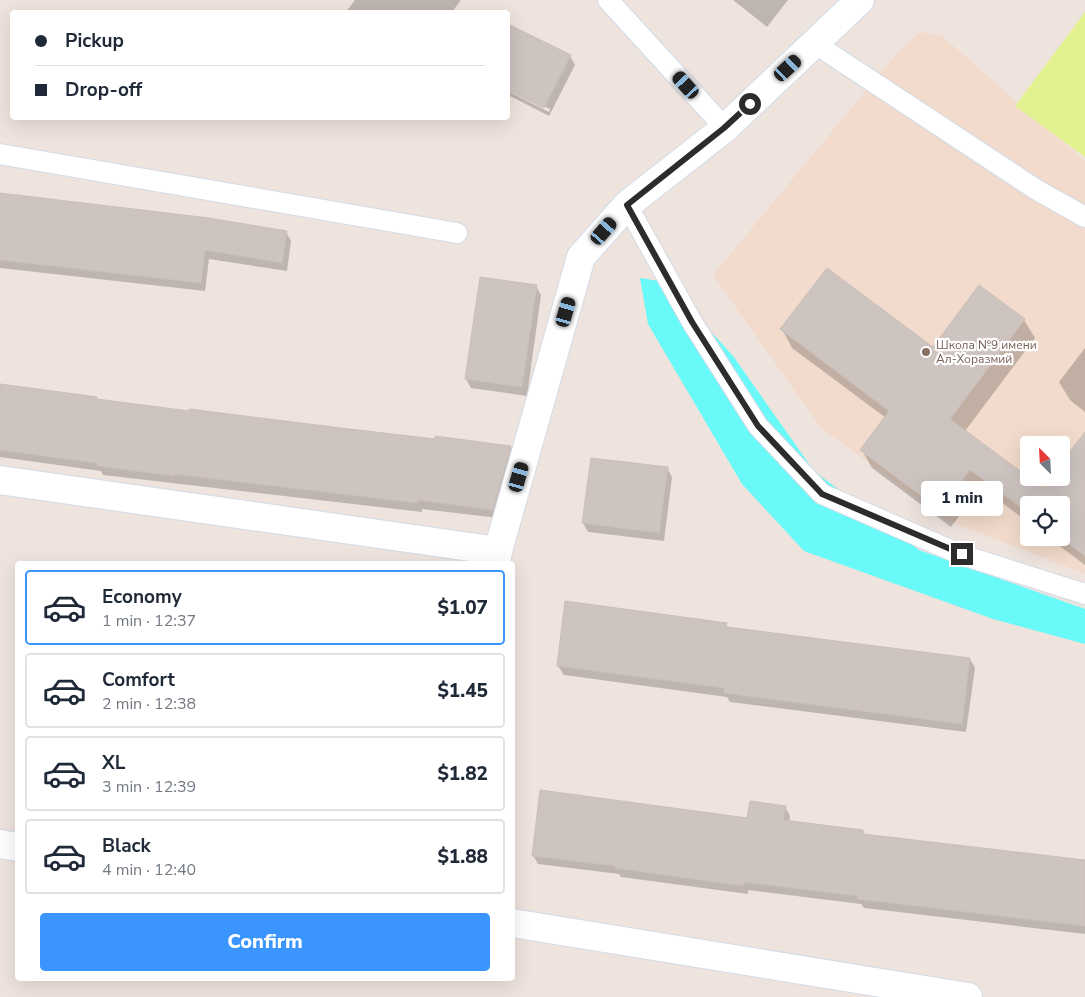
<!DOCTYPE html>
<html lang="en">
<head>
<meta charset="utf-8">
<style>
	:root { --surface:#fff; --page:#f2f2f3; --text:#1f2937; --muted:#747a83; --line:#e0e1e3; --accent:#3a95ff }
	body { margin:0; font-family:"Nunito Sans",sans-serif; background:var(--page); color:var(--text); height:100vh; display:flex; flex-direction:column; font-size:19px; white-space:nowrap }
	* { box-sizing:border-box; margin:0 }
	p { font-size:16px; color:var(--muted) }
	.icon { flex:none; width:28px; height:28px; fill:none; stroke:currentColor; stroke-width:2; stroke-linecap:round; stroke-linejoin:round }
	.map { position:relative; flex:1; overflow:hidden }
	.drawer { position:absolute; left:15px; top:561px; width:500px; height:420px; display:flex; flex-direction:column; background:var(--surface); border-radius:5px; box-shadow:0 5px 20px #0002 }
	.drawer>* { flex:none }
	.guide { position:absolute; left:10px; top:10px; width:500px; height:110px; border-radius:5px; box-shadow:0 5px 20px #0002; display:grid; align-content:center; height:110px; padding:0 25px; background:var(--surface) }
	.needle { width:32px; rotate:336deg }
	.buttons { position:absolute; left:1020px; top:436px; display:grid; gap:10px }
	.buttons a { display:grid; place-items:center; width:50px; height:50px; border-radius:5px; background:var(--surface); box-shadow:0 5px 20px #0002; font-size:25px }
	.end { position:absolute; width:22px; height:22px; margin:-11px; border:6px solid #2c2c2c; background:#fff; box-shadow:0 0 0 2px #fff }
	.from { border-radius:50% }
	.bubble { position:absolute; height:35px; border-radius:5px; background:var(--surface); box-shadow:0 5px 20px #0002; font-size:16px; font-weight:800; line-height:35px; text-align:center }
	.car { position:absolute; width:15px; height:30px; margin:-15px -8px; border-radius:6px; box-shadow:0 0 4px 1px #0007; background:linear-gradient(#222 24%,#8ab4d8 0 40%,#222 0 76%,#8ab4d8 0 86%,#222 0) }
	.guide b { display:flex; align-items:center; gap:18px; height:48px; font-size:19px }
	.guide b+b { border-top:1px solid var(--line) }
	.guide i { width:12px; height:12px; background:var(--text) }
	ul { padding:9px 0 0; list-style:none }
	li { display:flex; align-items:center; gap:15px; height:75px; margin:0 10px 8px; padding:0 15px; border:2px solid var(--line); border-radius:5px }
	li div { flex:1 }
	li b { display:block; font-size:19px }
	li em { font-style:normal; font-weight:800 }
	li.active { border-color:var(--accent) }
	li>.icon { width:45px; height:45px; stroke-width:1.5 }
	.primary-button { display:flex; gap:10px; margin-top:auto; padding:10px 25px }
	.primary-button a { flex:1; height:58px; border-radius:5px; background:var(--accent); color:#fff; font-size:20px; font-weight:800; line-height:58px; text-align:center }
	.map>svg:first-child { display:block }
	.education { fill:#f2dbcc; fill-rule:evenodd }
	.pitch { fill:#e3f290 }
	.water { fill:#68f9f8 }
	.shadow { fill:#0003 }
	.building { fill:#cdc4c0; stroke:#cbbeb7 }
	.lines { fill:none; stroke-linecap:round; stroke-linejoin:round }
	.lane-casing { stroke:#d2dbe6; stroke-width:22 }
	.street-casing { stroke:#d2dbe6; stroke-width:30 }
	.lane { stroke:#fff; stroke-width:20 }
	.street { stroke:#fff; stroke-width:28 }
	.route { stroke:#2c2c2c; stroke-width:6 }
	.education-dot { fill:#8d6e63; stroke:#fff; stroke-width:2 }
	.labels { text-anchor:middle; stroke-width:4.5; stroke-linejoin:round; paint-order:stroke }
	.education-label { font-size:12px; fill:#785e54; stroke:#fff; text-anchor:start }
</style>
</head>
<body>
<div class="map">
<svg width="1085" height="997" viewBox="0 0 1085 997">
	<rect width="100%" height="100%" fill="#efe3dd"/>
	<!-- education -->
	<path class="education" d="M920,32L942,36L1085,161V574L949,521L821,428L713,275L898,52ZM1029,445H1061V478H1029ZM1029,505H1061V538H1029Z"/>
	<!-- pitch -->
	<polygon class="pitch" points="1085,12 1085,157 1015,106"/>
	<!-- water -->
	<polygon class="water" points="640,278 666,282 733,356 814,471 919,550 1085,609 1085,644 993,619 804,551 742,484 648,324"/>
	<!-- shadow -->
	<g class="shadow">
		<polygon points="355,0 461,0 452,12 346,12"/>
		<polygon points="733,0 788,0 767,27"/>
		<polygon points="508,25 570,56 575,65 549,116 508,95 508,91 549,112 550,109 508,88"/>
		<polygon points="0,195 286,232 291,241 287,271 209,259 205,291 0,268"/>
		<polygon points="536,286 541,295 527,396 471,388 466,379"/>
		<polygon points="980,286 1024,320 1035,338 965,431 1043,489 1052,478 1061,478 1085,434 1085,565 1049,538 1061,538 1061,505 1029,505 1029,523 981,487 951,527 872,468 862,450 886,418 792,348 782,329 933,349"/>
		<polygon points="1085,348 1085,412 1070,400 1059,382"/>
		<polygon points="0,385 96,398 98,401 436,440 511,447 516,456 498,518 422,509 422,512 103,475 101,471 0,457"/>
		<polygon points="667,468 672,477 664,541 588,532 583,523"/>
		<polygon points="726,624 728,627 970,659 975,668 966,732 730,702 727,697 564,675 558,666"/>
		<polygon points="785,807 790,816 789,822 863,831 865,835 1085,861 1085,934 864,908 861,904 748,890 748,894 621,877 619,874 538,864 533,855 748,820"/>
	</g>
	<!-- building -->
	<g class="building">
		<polygon points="508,24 571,55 544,108 508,90"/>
		<polygon points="0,193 209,218 287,231 282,263 205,250 201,283 0,260"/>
		<polygon points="827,268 933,347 979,285 1025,319 950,419 1043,488 1050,478 1061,478 1061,463 1085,432 1085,556 1061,538 1061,505 1029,505 1029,513 970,470 940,510 860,450 889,411 780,329"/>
		<polygon points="480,277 537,285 522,387 465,379"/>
		<polygon points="0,384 97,397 97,399 189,411 189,409 349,429 435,439 435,436 511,446 493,510 418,500 417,503 174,474 174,476 97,466 97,463 0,450"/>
		<polygon points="591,458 668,467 659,533 582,523"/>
		<polygon points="565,601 727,623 726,627 970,658 962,724 724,693 724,688 557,666"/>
		<polygon points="540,790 747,818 750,801 786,806 783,820 863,830 863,834 1085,860 1085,926 857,899 858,896 744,882 743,886 615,868 615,866 532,856"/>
	</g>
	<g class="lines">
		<defs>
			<g id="lane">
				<polyline points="608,0 725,128"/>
				<polyline points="814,43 1037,190 1085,217"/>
				<polyline points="0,154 457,233"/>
				<polyline points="627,205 692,322 758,426 822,494 962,555 1085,594"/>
			</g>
			<g id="street">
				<polyline points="0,480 498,551"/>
				<polyline points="496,564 498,551 581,257 627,205 725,128 860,0"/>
				<polyline points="0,844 18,847"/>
				<polyline points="512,923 968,997"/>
			</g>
		</defs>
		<!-- lane casing -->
		<use href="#lane" class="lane-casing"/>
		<!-- street casing -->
		<use href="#street" class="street-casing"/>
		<!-- lane -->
		<use href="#lane" class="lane"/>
		<!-- street -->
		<use href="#street" class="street"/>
	</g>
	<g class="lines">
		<!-- route -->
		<polyline class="route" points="750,104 724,128 627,205 692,322 758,426 822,494 962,554"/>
	</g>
	<!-- markers -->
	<circle class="education-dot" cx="926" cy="352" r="5"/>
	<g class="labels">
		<!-- education labels -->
		<g class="education-label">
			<text x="936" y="349">Школа №9 имени<tspan x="936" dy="14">Ал-Хоразмий</tspan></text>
		</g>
	</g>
</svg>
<div class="buttons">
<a><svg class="needle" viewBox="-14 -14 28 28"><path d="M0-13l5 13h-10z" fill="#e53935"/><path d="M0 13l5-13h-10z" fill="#747a83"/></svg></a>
<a><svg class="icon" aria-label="locate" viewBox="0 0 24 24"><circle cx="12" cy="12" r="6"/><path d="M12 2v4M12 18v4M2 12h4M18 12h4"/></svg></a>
</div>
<i class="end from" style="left:750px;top:104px"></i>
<i class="end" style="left:962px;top:554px"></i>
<div class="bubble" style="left:921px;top:481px;width:82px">1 min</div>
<i class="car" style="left:788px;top:68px;rotate:47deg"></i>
<i class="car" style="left:686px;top:85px;rotate:318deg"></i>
<i class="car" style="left:604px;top:231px;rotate:41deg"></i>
<i class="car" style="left:566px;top:312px;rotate:16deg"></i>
<i class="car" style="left:519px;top:477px;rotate:16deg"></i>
<div class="guide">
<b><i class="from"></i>Pickup</b>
<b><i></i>Drop-off</b>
</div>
<section class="drawer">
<ul>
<li class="active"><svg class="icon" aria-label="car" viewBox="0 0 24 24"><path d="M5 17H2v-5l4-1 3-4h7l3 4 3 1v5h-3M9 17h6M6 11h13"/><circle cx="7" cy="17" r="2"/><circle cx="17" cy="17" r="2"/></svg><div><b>Economy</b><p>1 min · 12:37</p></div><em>$1.07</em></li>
<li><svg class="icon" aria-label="car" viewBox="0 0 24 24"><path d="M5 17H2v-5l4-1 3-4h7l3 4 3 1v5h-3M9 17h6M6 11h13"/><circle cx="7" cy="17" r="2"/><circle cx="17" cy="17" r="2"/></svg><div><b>Comfort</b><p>2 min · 12:38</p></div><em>$1.45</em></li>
<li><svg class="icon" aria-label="car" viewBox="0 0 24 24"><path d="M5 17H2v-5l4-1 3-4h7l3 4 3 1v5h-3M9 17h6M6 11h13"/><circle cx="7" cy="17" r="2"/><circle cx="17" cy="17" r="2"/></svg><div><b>XL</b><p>3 min · 12:39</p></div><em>$1.82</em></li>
<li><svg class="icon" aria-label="car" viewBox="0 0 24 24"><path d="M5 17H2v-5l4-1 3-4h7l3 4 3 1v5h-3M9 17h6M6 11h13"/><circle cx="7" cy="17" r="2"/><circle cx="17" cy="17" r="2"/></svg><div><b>Black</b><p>4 min · 12:40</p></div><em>$1.88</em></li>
</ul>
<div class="primary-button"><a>Confirm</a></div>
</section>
</div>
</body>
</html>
